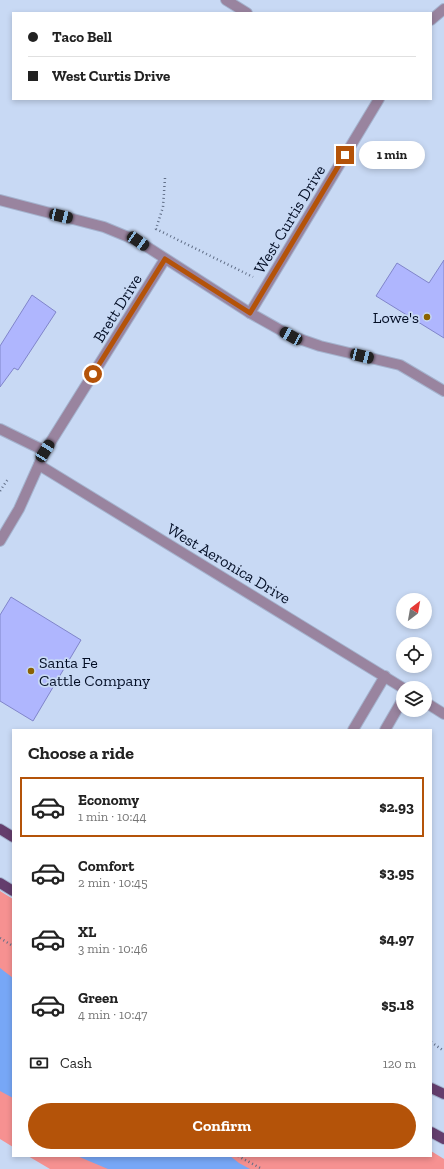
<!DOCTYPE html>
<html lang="en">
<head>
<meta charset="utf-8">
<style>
	:root { --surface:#fff; --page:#f6f6f6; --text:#222; --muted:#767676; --line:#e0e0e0; --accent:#b45309 }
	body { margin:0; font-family:"Zilla Slab",serif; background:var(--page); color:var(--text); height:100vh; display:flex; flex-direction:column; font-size:15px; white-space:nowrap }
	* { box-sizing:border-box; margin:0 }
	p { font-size:13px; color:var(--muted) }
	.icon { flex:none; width:22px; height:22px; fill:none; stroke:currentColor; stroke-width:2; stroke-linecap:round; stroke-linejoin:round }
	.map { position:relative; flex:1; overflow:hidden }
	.details { position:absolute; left:12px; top:729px; width:420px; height:428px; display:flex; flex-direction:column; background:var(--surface); border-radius:0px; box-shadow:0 2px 6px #0003 }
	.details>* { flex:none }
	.banner { position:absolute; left:12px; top:12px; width:420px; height:88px; border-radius:0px; box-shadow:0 2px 6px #0003; display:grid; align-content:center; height:88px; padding:0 16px; background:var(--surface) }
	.needle { width:26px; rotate:31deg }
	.controls { position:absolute; left:396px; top:593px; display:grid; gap:8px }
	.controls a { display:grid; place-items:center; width:36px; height:36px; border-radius:50%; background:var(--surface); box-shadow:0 2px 6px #0003; font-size:20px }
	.end { position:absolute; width:18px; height:18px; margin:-9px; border:5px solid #b45309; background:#fff; box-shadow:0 0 0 2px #fff }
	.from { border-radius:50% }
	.bubble { position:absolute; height:28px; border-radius:14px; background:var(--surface); box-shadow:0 2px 6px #0003; font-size:13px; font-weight:700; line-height:28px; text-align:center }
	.car { position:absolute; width:12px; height:24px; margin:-12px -6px; border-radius:5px; box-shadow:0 0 3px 1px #0007; background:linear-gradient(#222 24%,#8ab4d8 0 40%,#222 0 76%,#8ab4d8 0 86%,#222 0) }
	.banner b { display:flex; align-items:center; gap:14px; height:38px; font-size:15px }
	.banner b+b { border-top:1px solid var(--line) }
	.banner i { width:10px; height:10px; background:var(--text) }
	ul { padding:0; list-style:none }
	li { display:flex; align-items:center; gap:12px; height:60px; margin:0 8px 6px; padding:0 8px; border:2px solid transparent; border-radius:0px }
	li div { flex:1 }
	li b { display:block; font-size:15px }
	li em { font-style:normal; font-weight:700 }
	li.current { border-color:var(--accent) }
	li>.icon { width:36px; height:36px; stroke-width:1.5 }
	h2 { padding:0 16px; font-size:18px; line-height:48px }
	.pay { display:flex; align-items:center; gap:10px; height:44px; padding:0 16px; font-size:15px }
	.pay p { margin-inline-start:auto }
	.action { display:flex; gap:8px; margin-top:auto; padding:8px 16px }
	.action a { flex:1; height:46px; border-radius:24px; background:var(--accent); color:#fff; font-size:16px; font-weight:700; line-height:46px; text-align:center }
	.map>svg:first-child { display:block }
	.green { fill:#f69191 }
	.water { fill:#77a7f6 }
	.building { fill:#afb6fe; stroke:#8085ca }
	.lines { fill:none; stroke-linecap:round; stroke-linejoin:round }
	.lane-casing { stroke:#a5b4cf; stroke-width:12 }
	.street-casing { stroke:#a5b4cf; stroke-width:12 }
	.primary-casing { stroke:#a5b4cf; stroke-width:12 }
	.path { stroke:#606e87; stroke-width:2.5; stroke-dasharray:1 3; stroke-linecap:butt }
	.lane { stroke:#99849f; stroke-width:10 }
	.street { stroke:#99849f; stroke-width:10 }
	.primary { stroke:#643e6d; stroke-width:10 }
	.route { stroke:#b45309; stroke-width:5 }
	.poi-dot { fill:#8b6202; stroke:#c8d9f4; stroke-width:1.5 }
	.labels { text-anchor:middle; stroke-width:3.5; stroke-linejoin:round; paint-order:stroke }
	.street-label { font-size:16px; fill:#030e25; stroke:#c8d9f4 }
	.poi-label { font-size:16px; fill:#030e25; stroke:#c8d9f4; text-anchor:end }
</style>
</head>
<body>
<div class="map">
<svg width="444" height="1169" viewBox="0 0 444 1169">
	<rect width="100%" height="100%" fill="#c8d9f4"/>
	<!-- green -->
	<g class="green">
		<polygon points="0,891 13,899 13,1147 0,1139"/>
		<polygon points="431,1151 444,1159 444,1169 50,1169 28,1156 431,1156"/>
	</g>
	<!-- water -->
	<g class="water">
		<polygon points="0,968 13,978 13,1098 0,1091"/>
		<polygon points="77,1156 230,1156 239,1163 250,1169 108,1169"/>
	</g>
	<!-- building -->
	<g class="building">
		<polygon points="444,260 444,338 376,296 397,263 429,283"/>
		<polygon points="32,295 56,312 18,370 14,368 0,387 0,346"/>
		<polygon points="11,597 81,640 33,721 0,701 0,615"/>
	</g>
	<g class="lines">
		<defs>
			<g id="lane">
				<polyline points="226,0 247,13"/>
				<polyline points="431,20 444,9"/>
				<polyline points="0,200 104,227 138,241 250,313 291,336 320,346 400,365 444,391"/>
				<polyline points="250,313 379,99"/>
				<polyline points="0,429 45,451"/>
				<polyline points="39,465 403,688"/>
				<polyline points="425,702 444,714"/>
				<polyline points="353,730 385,676"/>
				<polyline points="385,730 403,699"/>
			</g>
			<polyline id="street" points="0,541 19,509 45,451 165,259"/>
			<g id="primary">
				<polyline points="0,829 13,837"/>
				<polyline points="0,883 13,891"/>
				<polyline points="431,1088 444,1094"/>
				<polyline points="431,1132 444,1139"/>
			</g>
		</defs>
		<!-- lane casing -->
		<use href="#lane" class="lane-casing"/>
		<!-- street casing -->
		<use href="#street" class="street-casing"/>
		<!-- primary casing -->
		<use href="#primary" class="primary-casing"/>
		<!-- path -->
		<g class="path">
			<polyline points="165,178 163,207 156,229 253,277"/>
			<polyline points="0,491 8,479"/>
			<polyline points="0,938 13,946"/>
			<polyline points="431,1042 444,1051"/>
			<polyline points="238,1156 262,1169"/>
		</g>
		<!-- lane -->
		<use href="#lane" class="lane"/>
		<!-- street -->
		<use href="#street" class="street"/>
		<!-- primary -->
		<use href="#primary" class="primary"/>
	</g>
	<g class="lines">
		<!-- route -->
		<polyline class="route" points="93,374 165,259 250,313 345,155"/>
	</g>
	<!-- markers -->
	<g class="poi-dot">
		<circle cx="427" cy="317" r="4"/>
		<circle cx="31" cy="671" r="4"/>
	</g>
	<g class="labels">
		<!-- street labels -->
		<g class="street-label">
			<text transform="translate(289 219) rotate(-59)" y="6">West Curtis Drive</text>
			<text transform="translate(117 308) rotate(-58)" y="6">Brett Drive</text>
			<text transform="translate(229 563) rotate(31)" y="6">West Aeronica Drive</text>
		</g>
		<!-- poi labels -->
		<g class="poi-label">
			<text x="419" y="323">Lowe's</text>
			<text x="39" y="668" text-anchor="start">Santa Fe<tspan x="39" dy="18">Cattle Company</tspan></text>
		</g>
	</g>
</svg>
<div class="controls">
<a><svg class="needle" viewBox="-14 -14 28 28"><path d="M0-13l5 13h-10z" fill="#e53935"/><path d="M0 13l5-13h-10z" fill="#767676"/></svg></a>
<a><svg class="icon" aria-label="locate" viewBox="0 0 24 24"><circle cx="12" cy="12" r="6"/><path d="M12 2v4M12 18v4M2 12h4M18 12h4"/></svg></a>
<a><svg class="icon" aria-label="layers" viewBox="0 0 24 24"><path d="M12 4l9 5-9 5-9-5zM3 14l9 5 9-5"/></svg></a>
</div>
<i class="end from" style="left:93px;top:374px"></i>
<i class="end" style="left:345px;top:155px"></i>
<div class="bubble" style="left:359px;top:141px;width:66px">1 min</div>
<i class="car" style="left:61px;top:216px;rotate:103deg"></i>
<i class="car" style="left:138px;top:241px;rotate:124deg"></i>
<i class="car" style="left:291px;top:336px;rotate:299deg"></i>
<i class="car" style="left:362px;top:356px;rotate:104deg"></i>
<i class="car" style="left:45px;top:451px;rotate:32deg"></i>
<div class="banner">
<b><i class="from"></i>Taco Bell</b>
<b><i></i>West Curtis Drive</b>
</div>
<section class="details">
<h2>Choose a ride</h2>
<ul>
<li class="current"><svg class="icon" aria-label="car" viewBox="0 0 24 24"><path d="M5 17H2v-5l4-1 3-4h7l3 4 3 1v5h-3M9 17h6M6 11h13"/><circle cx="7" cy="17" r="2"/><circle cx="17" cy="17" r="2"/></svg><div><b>Economy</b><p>1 min · 10:44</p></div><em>$2.93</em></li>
<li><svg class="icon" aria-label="car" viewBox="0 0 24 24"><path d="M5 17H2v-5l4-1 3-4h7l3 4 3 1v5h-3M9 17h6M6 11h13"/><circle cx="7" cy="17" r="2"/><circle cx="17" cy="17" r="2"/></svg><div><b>Comfort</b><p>2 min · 10:45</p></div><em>$3.95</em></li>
<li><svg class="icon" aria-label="car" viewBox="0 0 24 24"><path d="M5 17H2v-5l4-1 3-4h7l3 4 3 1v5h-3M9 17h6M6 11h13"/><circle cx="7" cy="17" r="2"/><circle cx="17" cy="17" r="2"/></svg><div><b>XL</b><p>3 min · 10:46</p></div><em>$4.97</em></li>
<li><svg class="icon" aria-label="car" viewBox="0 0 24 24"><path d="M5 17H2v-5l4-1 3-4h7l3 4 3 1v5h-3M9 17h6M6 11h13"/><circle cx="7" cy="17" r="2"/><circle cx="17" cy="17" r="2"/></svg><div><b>Green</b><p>4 min · 10:47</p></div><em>$5.18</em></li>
</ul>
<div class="pay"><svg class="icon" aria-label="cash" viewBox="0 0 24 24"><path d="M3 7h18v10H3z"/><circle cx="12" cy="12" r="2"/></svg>Cash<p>120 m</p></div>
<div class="action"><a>Confirm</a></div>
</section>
</div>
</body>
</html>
